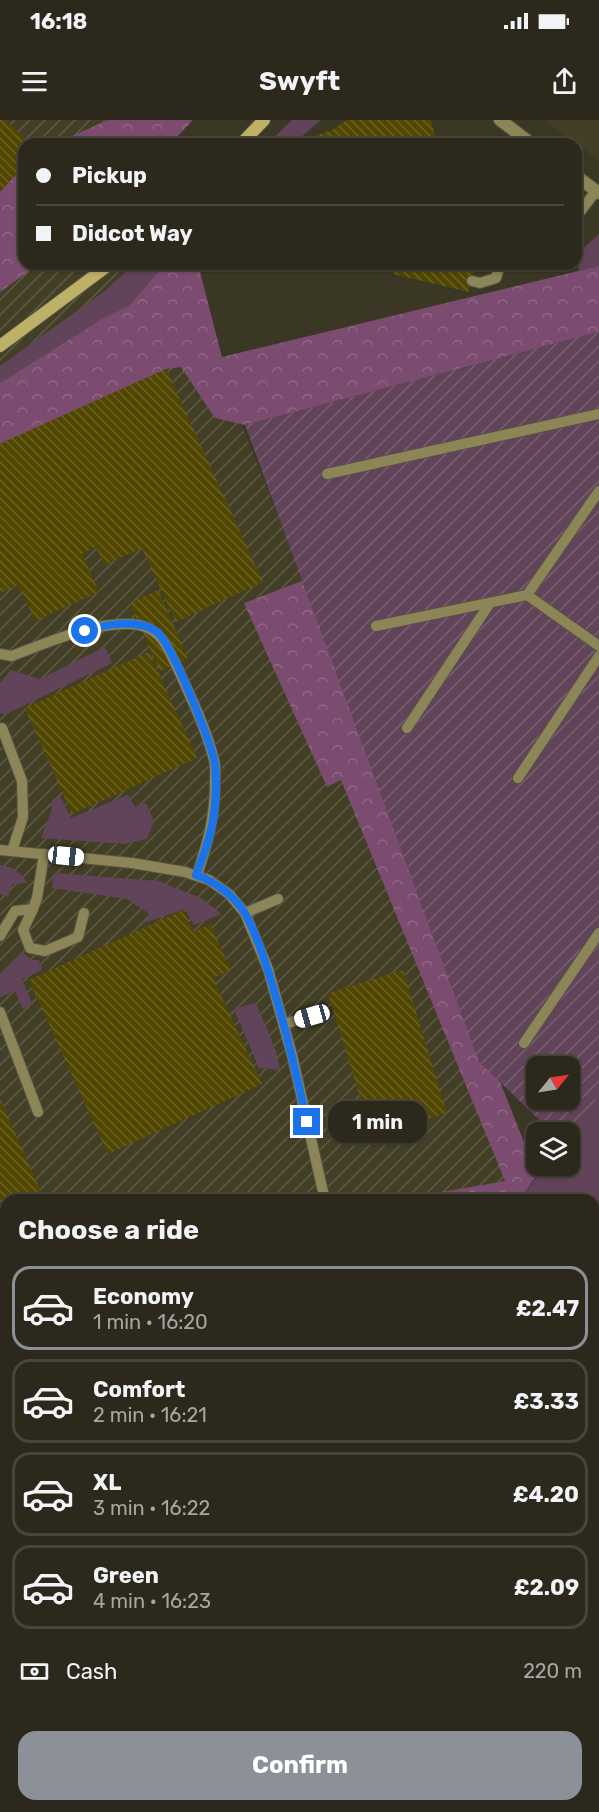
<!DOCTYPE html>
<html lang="en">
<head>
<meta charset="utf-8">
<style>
	:root { --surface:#2c291c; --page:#383529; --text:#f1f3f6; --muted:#a6a6a3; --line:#48453b; --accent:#8c9099 }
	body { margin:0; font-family:Rubik,sans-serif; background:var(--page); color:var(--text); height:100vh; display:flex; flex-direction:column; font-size:22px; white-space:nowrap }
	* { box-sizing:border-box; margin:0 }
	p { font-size:20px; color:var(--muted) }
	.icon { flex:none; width:33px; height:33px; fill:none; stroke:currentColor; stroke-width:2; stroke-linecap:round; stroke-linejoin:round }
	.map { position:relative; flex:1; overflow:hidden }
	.sheet { position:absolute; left:0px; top:1074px; width:600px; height:618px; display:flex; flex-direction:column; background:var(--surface); border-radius:18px 18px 0 0; box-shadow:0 2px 4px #0004,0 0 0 2px var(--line) }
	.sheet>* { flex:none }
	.guide { position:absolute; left:18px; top:18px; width:564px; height:132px; border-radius:18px; box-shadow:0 2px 4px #0004,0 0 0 2px var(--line); display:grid; align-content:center; height:132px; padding:0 18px; background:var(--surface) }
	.needle { width:39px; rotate:60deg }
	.fabs { position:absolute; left:526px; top:936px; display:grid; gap:12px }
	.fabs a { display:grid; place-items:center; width:54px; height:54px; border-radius:12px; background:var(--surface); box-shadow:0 2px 4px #0004,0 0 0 2px var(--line); font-size:30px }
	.end { position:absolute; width:27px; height:27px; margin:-14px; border:8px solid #1a73e8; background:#fff; box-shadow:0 0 0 3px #fff }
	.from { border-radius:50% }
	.bubble { position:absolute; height:42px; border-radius:18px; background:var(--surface); box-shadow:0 2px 4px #0004,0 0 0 2px var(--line); font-size:20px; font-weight:700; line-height:42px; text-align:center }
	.car { position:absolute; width:18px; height:36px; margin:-18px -9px; border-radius:8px; box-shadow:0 0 4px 2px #0007; background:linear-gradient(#fff 24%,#345 0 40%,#fff 0 76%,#345 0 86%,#fff 0) }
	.guide b { display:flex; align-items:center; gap:21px; height:57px; font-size:22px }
	.guide b+b { border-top:2px solid var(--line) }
	.guide i { width:15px; height:15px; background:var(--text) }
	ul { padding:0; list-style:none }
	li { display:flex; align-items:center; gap:18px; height:84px; margin:0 12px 9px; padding:0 6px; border:3px solid var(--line); border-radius:18px }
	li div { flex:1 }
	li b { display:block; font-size:22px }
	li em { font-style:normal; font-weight:700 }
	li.active { border-color:var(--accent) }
	li>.icon { width:54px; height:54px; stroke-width:1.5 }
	h2 { padding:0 18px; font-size:27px; line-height:72px }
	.pay { display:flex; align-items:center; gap:15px; height:66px; padding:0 18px; font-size:22px }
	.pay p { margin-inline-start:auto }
	.button { display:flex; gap:12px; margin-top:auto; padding:12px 18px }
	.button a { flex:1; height:69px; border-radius:18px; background:var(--accent); color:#fff; font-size:24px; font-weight:700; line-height:69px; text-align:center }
	.status { display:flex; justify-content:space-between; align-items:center; height:42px; padding:0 30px; background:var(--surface); direction:ltr }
	.status svg { height:16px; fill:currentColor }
	header { display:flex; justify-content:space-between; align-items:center; height:78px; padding:0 18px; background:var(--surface); font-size:27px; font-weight:700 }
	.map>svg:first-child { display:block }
	.built { fill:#433f26 }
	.industrial { fill:url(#industrial-furrows) }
	.green { fill:#62445a }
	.forest { fill:url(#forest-crowns) }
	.garden { fill:url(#garden-furrows); fill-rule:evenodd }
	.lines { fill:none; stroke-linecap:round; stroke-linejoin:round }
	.river { stroke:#a67499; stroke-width:34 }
	.building { fill:url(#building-back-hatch) }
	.service-casing { stroke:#565342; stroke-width:12 }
	.minor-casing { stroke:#565342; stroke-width:14 }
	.secondary-casing { stroke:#565342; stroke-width:14 }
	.service { stroke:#8c8558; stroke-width:10 }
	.minor { stroke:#8c8558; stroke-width:12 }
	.secondary { stroke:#bdb167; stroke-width:12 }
	.route { stroke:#1a73e8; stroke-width:8 }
</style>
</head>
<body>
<div class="status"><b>16:18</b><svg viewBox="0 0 49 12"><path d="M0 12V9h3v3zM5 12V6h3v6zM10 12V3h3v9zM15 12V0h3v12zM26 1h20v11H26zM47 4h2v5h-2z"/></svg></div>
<header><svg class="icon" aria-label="menu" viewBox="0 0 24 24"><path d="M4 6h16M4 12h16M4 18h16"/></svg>Swyft<svg class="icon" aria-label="share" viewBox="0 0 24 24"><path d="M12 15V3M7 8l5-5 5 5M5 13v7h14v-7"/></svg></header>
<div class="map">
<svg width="599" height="1692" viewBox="0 0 599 1692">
	<defs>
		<pattern id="industrial-furrows" width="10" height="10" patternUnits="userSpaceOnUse" patternTransform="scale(1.5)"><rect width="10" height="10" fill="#433f26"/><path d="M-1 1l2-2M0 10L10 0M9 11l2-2" fill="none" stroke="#5e5b45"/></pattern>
		<pattern id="forest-crowns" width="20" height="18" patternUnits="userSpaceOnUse" patternTransform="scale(1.5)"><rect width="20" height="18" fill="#7c4c70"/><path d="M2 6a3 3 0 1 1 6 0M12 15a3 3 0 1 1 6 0" fill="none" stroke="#8f6684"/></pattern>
		<pattern id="garden-furrows" width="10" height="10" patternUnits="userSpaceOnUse" patternTransform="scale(1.5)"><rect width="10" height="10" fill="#62445a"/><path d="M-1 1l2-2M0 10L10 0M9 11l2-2" fill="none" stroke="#785f71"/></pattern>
		<pattern id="building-back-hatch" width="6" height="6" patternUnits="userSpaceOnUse" patternTransform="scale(1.5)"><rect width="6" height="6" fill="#514701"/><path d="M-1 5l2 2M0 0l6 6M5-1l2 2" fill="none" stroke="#6a6225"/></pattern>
	</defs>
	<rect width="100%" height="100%" fill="#3a3725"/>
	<!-- built -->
	<polygon class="built" points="544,0 599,0 599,40"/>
	<!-- industrial -->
	<polygon class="industrial" points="0,0 134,0 124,24 24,24 24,144 175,144 236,290 302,456 505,1061 439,1074 392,1080 6,1080 6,1129 0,1130"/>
	<!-- green -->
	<g class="green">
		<polygon points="292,0 321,0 293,24 267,24"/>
		<polygon points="599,114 599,146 579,151 576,135"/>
		<polygon points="134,144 165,144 129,186 107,196 0,263 0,246 105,171"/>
		<polygon points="105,527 112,543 6,594 0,593 0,563 11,550 40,559"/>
		<polygon points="128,675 135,687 146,683 154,702 147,719 125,724 41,718 51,692 52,680 60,676 71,698"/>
		<path d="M0,745C12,745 21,753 27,763L12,764L8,777L0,774Z"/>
		<polygon points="54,753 158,761 201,778 221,794 194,805 185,789 141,804 151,795 127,779 52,768"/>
		<polygon points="23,832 31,840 39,840 42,850 22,859 32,883 23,889 15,871 0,877 0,854"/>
		<polygon points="256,883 276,931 280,950 259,948 234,889"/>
		<polygon points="599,973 599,1692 551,1692 542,1686 594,1686 594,1080 511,1080 520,1079 545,1046 570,1046 570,1012"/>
		<polygon points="6,1197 6,1643 0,1637 0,1198"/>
		<polygon points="46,1686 116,1686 111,1692 51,1692"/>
		<polygon points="140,1686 195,1686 189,1692 148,1692"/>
	</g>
	<!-- forest -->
	<g class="forest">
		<polygon points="108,0 193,0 170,24 54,24"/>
		<polygon points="24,45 24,144 39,144 0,172 0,70"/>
		<polygon points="165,144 198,144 222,237 599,146 599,212 245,305 215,298 181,247 166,249 0,324 0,263 107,196 129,186"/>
		<polygon points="302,461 537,1055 520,1079 397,1080 505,1061 341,660 327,667 244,483"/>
		<polygon points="6,1137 6,1191 0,1192 0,1138"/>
	</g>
	<!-- garden -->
	<path class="garden" d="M599,212V974L570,1018V1012H552L479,942L245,305ZM537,946H570V980H537Z"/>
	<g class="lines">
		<!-- river -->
		<g class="river">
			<polyline points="594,1327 599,1330"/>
			<polyline points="0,1335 6,1334"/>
		</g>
	</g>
	<!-- building -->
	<g class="building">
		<polygon points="0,0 6,0 30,24 24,24 24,46 0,72"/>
		<polygon points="347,0 431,0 437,24 308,24 306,19 332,10"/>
		<polygon points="395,144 451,144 474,151 469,172 393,154"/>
		<polygon points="166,249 263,462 176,502 142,428 104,445 96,427 82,434 99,472 35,501 19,465 0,473 0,324"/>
		<polygon points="158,470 188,538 160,551 130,483"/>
		<polygon points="149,532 197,638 72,694 25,588"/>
		<polygon points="183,790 194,812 210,804 231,850 213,858 262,964 108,1034 29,860"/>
		<polygon points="403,850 447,993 372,1016 328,873"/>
		<polygon points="0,979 43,1076 35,1080 6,1080 6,1093 0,1096"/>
		<polygon points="594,1533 599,1535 599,1554 594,1553"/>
		<polygon points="295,1686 330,1686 340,1692 292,1692"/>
	</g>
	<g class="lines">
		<defs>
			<g id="service">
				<polyline points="576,97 596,71"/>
				<polyline points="472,161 480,163 496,158 500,144"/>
				<polyline points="327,354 599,294"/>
				<polyline points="527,475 599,526"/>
				<polyline points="376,506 527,475 599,371"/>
				<path d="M0,534L12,536C48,522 101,499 139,505C163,510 169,531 179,551C192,580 206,608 214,640C216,647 215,655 215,662C215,697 208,722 197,755"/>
				<polyline points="2,608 22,661 23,697 12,731"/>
				<polyline points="407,608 490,483"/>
				<polyline points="518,658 599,536"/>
				<polyline points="0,730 132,743 185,752 209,760 229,774 245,793 268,849 292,935 324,1076"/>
				<polyline points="33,789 23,810 30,828 45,831 78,817 84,793"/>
				<polyline points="245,793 278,779"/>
				<polyline points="0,816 15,791 33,789 37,778 44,734"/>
				<polyline points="0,892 38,992"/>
				<polyline points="284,904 312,896"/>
				<polyline points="524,923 599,813"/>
			</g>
			<g id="minor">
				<polyline points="500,0 532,24"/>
				<polyline points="576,56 599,73"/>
			</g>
			<g id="secondary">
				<polyline points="241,24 264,0"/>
				<polyline points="0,226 110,144"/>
			</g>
		</defs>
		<!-- service casing -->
		<use href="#service" class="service-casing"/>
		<!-- minor casing -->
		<use href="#minor" class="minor-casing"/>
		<!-- secondary casing -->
		<use href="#secondary" class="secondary-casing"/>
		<!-- service -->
		<use href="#service" class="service"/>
		<!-- minor -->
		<use href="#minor" class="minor"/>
		<!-- secondary -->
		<use href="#secondary" class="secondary"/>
	</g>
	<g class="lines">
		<!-- route -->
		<path class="route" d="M85,511C103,505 138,498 156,511C172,523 208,617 214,639C217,652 216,671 215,685C213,710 205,732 196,755C216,762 235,776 246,795C260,822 269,852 277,881C289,921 298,961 307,1002"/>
	</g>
</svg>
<div class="fabs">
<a><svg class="needle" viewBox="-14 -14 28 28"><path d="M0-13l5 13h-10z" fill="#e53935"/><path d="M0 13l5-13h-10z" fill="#a6a6a3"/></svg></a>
<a><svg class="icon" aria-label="layers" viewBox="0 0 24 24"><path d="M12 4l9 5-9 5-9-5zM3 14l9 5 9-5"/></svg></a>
</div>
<i class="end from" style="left:85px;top:511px"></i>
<i class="end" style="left:307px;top:1002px"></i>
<div class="bubble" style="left:328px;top:981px;width:99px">1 min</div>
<i class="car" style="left:66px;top:736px;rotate:96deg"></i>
<i class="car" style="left:312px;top:896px;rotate:254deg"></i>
<div class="guide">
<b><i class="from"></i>Pickup</b>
<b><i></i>Didcot Way</b>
</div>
<section class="sheet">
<h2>Choose a ride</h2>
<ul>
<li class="active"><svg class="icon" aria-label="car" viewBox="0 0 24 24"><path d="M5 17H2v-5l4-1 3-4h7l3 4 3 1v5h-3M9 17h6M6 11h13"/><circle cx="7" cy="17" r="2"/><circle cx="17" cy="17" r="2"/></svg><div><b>Economy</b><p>1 min · 16:20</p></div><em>£2.47</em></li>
<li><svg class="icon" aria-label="car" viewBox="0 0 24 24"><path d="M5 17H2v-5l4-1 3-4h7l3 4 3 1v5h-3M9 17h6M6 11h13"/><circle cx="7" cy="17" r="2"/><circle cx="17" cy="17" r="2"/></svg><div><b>Comfort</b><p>2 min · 16:21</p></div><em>£3.33</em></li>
<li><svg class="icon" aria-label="car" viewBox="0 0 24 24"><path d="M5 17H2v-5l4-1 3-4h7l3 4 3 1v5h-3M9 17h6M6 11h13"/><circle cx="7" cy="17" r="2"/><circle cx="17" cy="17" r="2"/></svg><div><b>XL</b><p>3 min · 16:22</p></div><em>£4.20</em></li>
<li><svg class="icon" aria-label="car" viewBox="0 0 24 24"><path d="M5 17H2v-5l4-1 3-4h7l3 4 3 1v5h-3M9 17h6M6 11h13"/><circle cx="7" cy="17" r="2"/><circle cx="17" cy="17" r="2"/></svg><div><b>Green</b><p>4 min · 16:23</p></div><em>£2.09</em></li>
</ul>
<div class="pay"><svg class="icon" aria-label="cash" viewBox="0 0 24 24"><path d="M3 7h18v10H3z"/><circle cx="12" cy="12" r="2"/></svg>Cash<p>220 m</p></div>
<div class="button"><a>Confirm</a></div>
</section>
</div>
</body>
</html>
